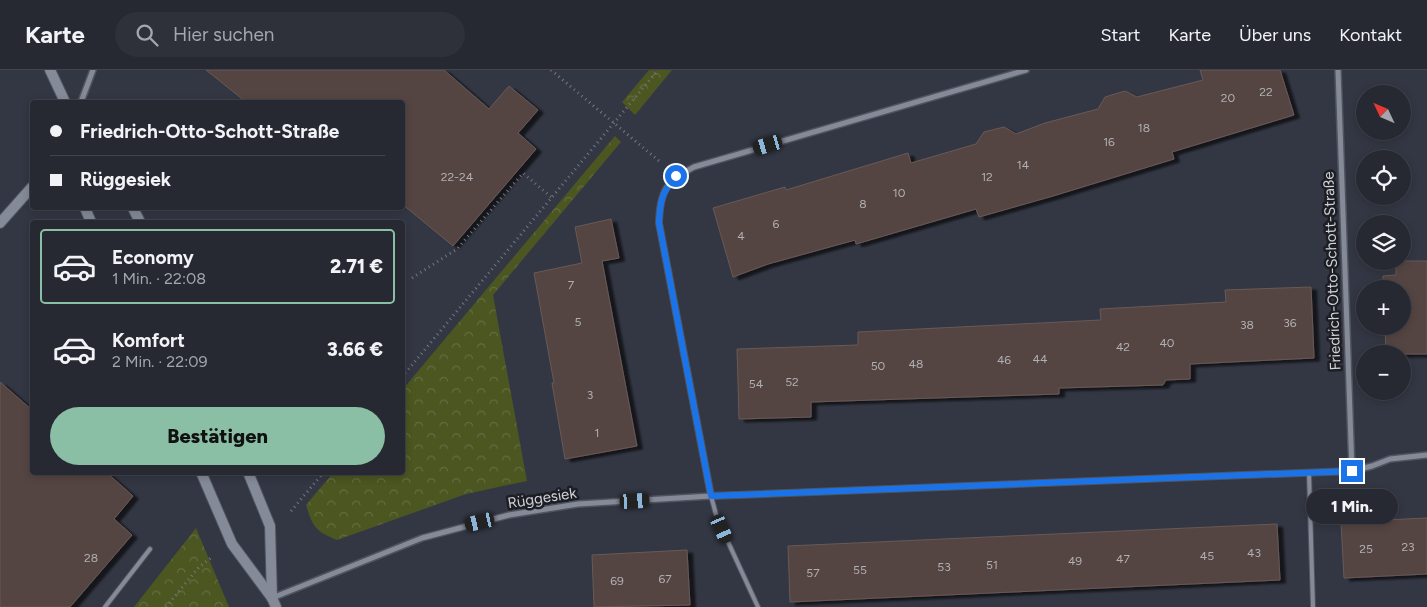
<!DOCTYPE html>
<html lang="de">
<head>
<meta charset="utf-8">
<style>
	:root { --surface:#262932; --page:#2e313a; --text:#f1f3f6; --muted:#a4a6ac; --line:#42454d; --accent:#8abfa5 }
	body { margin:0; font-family:Figtree,sans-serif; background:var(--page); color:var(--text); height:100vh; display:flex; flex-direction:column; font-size:19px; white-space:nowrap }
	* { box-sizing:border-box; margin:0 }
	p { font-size:16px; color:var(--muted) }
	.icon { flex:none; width:28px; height:28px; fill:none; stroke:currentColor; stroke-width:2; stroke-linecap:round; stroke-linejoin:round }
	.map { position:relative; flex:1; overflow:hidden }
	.sheet { position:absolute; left:30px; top:150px; width:375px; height:255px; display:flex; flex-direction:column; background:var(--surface); border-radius:5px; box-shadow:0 2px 8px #0003,0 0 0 1px var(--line) }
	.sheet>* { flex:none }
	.top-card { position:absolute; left:30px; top:30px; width:375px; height:110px; border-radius:5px; box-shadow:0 2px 8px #0003,0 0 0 1px var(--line); display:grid; align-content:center; height:110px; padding:0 20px; background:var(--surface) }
	.needle { width:32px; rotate:314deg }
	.buttons { position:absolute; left:1356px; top:15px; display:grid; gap:10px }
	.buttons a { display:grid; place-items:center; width:55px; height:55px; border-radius:50%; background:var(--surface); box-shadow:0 2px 8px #0003,0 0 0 1px var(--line); font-size:25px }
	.end { position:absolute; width:22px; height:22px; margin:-11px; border:6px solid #1a73e8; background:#fff; box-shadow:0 0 0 2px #fff }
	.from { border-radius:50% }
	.bubble { position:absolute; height:35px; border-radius:18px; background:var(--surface); box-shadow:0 2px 8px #0003,0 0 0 1px var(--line); font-size:16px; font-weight:800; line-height:35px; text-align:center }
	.car { position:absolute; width:15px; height:30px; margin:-15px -8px; border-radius:6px; box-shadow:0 0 4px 1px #0007; background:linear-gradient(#222 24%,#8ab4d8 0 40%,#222 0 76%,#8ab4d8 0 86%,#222 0) }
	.top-card b { display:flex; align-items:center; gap:18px; height:48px; font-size:19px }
	.top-card b+b { border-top:1px solid var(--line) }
	.top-card i { width:12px; height:12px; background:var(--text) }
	ul { padding:9px 0 0; list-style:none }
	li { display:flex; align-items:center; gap:15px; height:75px; margin:0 10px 8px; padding:0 10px; border:2px solid transparent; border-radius:5px }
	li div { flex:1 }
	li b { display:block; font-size:19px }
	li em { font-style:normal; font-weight:800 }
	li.on { border-color:var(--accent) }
	li>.icon { width:45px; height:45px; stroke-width:1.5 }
	.button { display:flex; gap:10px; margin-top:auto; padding:10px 20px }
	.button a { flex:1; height:58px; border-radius:30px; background:var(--accent); color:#111; font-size:20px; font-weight:800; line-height:58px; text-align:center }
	header { display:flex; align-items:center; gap:30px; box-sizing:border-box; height:70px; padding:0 25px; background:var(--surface); border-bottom:1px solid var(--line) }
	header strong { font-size:24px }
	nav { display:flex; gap:28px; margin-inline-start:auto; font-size:18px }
	.search { width:350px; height:45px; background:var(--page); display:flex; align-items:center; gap:12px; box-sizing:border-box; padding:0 18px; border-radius:28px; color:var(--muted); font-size:19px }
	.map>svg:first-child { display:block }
	.forest { fill:url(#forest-crowns) }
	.building { fill:#544542; stroke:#695956; filter:url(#shadow) }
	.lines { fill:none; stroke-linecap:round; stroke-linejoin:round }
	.lane-casing { stroke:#50545e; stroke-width:6 }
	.street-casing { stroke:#50545e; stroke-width:8 }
	.secondary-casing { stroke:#50545e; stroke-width:12 }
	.path { stroke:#747781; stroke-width:3; stroke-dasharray:1 4; stroke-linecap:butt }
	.lane { stroke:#858a98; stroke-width:4 }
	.street { stroke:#858a98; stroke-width:5 }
	.secondary { stroke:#858a98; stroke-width:10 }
	.route { stroke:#1a73e8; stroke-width:6 }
	.labels { text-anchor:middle; stroke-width:5; stroke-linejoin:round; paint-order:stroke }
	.number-label { font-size:12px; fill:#b0afb3 }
	.street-label { font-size:15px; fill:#cfd2d9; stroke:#1c1e24 }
</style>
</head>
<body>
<header>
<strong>Karte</strong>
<div class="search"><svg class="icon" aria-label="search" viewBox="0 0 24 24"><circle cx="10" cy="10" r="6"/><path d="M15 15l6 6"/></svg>Hier suchen</div>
<nav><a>Start</a><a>Karte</a><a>Über uns</a><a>Kontakt</a></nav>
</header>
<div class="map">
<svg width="1427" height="537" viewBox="0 0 1427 537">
	<defs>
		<pattern id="forest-crowns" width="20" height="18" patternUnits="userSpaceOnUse" patternTransform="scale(1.25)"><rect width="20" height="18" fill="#4b5621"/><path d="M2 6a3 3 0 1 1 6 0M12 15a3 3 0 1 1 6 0" fill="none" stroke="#646d41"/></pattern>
		<filter id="shadow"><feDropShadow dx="5.5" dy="3" stdDeviation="1" flood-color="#0009"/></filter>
	</defs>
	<rect width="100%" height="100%" fill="#333743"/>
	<!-- forest -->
	<g class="forest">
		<polygon points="649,0 672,0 635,45 622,32"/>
		<path d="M615,66L621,72L493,225L527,411L466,424L337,470C315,461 313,457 306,435L333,403L402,402L403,319Z"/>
		<polygon points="196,458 229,537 134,537"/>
	</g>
	<!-- building -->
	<g class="building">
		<polygon points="206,0 444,0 489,39 509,16 538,40 518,63 536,79 453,176 402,134 402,32 246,32"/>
		<polygon points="1200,0 1280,0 1294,45 1172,82 1174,89 1053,126 979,147 976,139 856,174 855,170 768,194 733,207 713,138 785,117 786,120 908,83 911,93 976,74 984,62 1004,57 1016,64 1045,53 1098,39 1105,27 1125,21 1137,27 1203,10"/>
		<polygon points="611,149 619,188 602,191 637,376 565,389 552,313 554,313 534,203 582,193 575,157"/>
		<polygon points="1396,191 1427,191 1427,284 1386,284 1385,256 1402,256 1402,219 1383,219 1383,206 1396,205"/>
		<polygon points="1311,217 1314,288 1190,294 1190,309 1166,310 1163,315 1059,318 1059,324 811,332 811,347 739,349 737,279 858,275 858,262 1101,250 1100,239 1226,232 1225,220"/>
		<polygon points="0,312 32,340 32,402 106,402 133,426 114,449 132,465 70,537 0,537"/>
		<polygon points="1427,448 1427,504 1344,508 1341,452"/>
		<polygon points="1277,454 1280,510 790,532 788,476"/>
		<polygon points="687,480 690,535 594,537 592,485"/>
	</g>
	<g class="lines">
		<defs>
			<g id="lane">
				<polyline points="1309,403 1313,537"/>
				<polyline points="711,426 717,448 758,537"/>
				<polyline points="105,537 150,479"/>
			</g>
			<g id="street">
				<polyline points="1338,0 1352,401"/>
				<polyline points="81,32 93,0"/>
				<path d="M711,426L659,153C660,121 666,111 694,97L1026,0"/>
				<polyline points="272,528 422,468 509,445 578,434 711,426 1352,401 1372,396 1390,389 1427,385"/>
			</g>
			<g id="secondary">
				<polyline points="50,0 65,32"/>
				<polyline points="85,138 91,152"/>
				<polyline points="133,138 140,152"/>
				<polyline points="0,153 32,117"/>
				<polyline points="201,402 232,474 272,528 276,537"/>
				<polyline points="248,402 270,456 272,528"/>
			</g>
		</defs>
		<!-- lane casing -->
		<use href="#lane" class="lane-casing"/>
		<!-- street casing -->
		<use href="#street" class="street-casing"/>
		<!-- secondary casing -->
		<use href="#secondary" class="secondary-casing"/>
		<!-- path -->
		<g class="path">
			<polyline points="551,0 659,91"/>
			<polyline points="412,208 457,179 523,103 551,127"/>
			<polyline points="402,307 658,0"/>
			<polyline points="291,441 324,402"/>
			<polyline points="166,537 199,497 211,488"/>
		</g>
		<!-- lane -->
		<use href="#lane" class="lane"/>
		<!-- street -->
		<use href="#street" class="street"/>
		<!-- secondary -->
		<use href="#secondary" class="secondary"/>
	</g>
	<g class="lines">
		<!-- route -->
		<path class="route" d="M676,106C662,123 660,130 659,153L711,426L1352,401"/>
	</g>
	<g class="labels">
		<!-- number labels -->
		<g class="number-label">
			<text x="1266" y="26">22</text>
			<text x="1228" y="32">20</text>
			<text x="1144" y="62">18</text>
			<text x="1109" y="76">16</text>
			<text x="1023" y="99">14</text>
			<text x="457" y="111">22-24</text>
			<text x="987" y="111">12</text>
			<text x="899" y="127">10</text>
			<text x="863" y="138">8</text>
			<text x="776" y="158">6</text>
			<text x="741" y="170">4</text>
			<text x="571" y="219">7</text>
			<text x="578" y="256">5</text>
			<text x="1290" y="257">36</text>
			<text x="1247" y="259">38</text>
			<text x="1167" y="277">40</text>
			<text x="1123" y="281">42</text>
			<text x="1040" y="293">44</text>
			<text x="1004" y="294">46</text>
			<text x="916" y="298">48</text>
			<text x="878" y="300">50</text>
			<text x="792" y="316">52</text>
			<text x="756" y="318">54</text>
			<text x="590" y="329">3</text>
			<text x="597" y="367">1</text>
			<text x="1408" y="481">23</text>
			<text x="1366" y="483">25</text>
			<text x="1254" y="487">43</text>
			<text x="1207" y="490">45</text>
			<text x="91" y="492">28</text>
			<text x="1123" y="493">47</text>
			<text x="1075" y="495">49</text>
			<text x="992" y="499">51</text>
			<text x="944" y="501">53</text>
			<text x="860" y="504">55</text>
			<text x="813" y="507">57</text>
			<text x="665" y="513">67</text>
			<text x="617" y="515">69</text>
		</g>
		<!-- street labels -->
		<g class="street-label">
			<text transform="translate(1332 201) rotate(-92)" y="5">Friedrich-Otto-Schott-Straße</text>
			<text transform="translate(542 428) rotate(-9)" y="5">Rüggesiek</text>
		</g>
	</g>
</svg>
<div class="buttons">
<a><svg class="needle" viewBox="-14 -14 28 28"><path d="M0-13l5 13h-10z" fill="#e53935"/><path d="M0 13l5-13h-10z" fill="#a4a6ac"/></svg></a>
<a><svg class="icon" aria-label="locate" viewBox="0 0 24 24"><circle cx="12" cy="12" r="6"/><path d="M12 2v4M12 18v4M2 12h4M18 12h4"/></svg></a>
<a><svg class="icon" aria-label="layers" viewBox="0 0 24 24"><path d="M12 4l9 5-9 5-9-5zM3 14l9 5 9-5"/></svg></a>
<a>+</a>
<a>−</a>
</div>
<i class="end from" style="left:676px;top:106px"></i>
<i class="end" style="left:1352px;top:401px"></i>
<div class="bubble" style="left:1306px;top:419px;width:92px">1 Min.</div>
<i class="car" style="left:768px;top:75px;rotate:254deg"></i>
<i class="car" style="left:635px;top:431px;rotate:87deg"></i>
<i class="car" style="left:480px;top:452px;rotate:257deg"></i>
<i class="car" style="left:722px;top:459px;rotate:156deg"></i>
<div class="top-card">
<b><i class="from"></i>Friedrich-Otto-Schott-Straße</b>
<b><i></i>Rüggesiek</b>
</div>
<section class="sheet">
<ul>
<li class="on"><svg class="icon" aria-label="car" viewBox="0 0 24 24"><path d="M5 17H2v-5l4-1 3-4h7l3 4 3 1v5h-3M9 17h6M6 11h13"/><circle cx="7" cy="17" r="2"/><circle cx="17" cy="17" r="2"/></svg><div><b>Economy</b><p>1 Min. · 22:08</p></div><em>2.71 €</em></li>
<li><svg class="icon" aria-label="car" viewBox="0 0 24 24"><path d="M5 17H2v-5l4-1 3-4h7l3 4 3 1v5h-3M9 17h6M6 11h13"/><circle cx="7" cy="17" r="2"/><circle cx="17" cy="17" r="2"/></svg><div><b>Komfort</b><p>2 Min. · 22:09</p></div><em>3.66 €</em></li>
</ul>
<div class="button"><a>Bestätigen</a></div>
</section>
</div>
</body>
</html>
